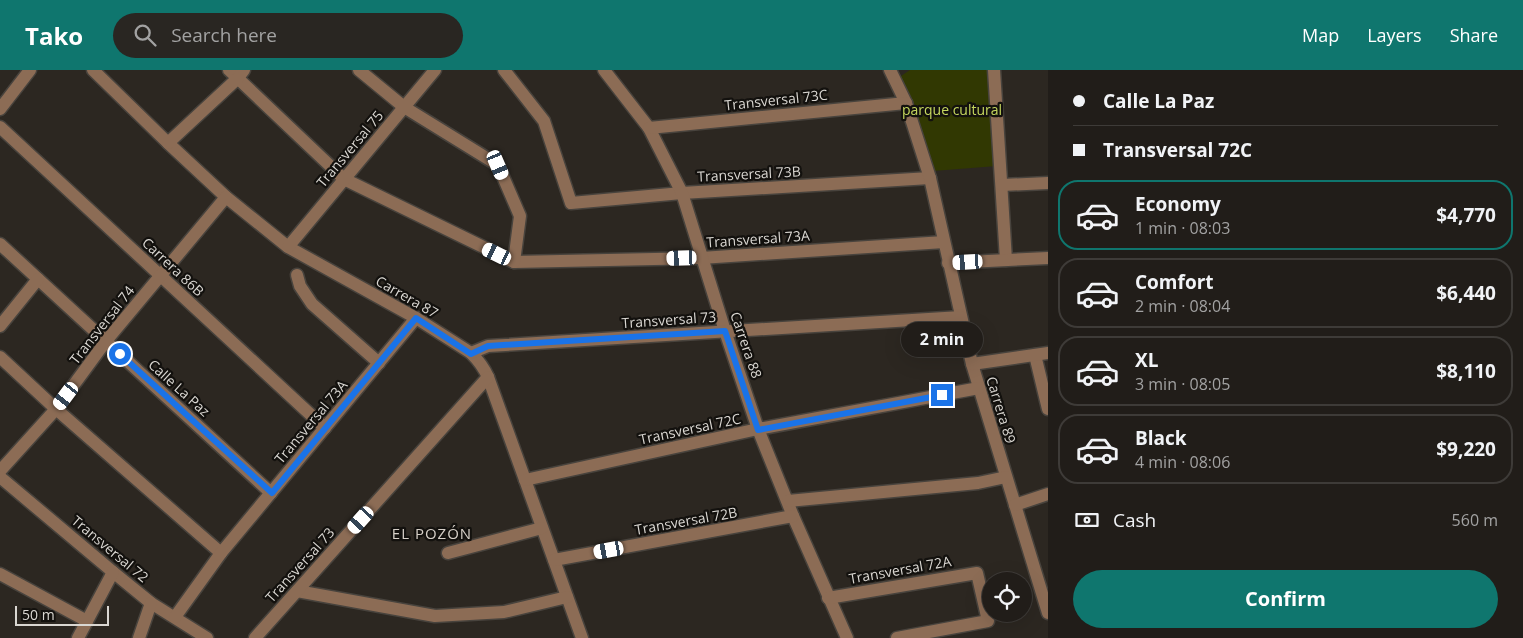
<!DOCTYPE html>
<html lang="en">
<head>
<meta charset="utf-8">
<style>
	:root { --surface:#211d19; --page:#292622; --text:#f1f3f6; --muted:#a2a2a2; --line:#3e3b38; --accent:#0f766e }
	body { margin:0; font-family:"Open Sans",sans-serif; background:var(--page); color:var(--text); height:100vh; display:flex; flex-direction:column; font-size:19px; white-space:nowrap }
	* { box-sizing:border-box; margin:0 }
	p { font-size:16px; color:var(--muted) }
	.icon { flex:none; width:28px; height:28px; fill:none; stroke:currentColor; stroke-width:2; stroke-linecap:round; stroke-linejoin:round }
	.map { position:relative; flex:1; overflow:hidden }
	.side { display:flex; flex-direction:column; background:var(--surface); width:475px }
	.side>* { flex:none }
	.top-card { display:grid; align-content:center; height:110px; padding:0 25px; background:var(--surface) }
	.controls { position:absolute; left:982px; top:502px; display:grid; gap:10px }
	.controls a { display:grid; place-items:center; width:50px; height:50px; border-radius:50%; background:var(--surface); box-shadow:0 5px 20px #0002,0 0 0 1px var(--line); font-size:25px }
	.scale { position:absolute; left:15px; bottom:12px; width:94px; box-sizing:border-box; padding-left:5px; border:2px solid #dad7d2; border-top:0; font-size:14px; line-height:18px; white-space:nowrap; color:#dad7d2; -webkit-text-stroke:4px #13110e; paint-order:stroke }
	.end { position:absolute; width:22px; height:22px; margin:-11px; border:6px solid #1a73e8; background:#fff; box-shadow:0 0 0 2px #fff }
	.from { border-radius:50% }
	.bubble { position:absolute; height:35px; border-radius:18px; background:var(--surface); box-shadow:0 5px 20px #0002,0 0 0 1px var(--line); font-size:16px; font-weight:700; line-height:35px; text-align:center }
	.car { position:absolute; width:15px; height:30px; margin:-15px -8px; border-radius:6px; box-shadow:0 0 4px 1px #0007; background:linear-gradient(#fff 24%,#345 0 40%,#fff 0 76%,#345 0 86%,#fff 0) }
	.top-card b { display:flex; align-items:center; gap:18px; height:48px; font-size:19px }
	.top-card b+b { border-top:1px solid var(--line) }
	.top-card i { width:12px; height:12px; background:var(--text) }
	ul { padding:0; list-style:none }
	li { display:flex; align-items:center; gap:15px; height:70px; margin:0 10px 8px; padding:0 15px; border:2px solid var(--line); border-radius:20px }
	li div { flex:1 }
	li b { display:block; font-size:19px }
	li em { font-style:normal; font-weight:700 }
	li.current { border-color:var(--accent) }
	li>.icon { width:45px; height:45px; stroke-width:1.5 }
	.pay { display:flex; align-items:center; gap:12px; height:55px; padding:0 25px; font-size:19px }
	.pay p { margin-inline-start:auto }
	.button { display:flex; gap:10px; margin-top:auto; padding:10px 25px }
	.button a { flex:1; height:58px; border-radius:30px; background:var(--accent); color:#fff; font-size:20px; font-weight:700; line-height:58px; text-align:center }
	header { display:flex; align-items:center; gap:30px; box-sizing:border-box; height:70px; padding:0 25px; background:var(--accent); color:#fff }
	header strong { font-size:24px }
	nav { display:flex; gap:28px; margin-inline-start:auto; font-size:18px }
	.search { width:350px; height:45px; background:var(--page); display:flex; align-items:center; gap:12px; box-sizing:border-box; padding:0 18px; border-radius:28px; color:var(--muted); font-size:19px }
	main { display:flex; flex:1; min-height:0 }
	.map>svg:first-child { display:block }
	.green { fill:#313802 }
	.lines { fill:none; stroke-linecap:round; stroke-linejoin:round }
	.minor-casing { stroke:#48433d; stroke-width:15 }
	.minor { stroke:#8c6c55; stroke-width:12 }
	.route { stroke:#1a73e8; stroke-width:6 }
	.labels { text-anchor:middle; stroke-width:4.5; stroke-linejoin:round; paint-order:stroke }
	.street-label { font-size:14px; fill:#dad7d2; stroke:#13110e }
	.park-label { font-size:14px; fill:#c5d75e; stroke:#13110e }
	.neighbourhood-label { font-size:15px; letter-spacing:1px; fill:#d7d0c8; stroke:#13110e }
</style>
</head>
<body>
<header>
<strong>Tako</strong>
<div class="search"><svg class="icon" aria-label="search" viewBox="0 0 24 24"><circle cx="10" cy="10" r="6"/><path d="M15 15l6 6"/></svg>Search here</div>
<nav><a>Map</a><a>Layers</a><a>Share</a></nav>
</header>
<main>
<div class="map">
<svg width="1048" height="568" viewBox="0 0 1048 568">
	<rect width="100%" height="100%" fill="#2c2721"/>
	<!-- green -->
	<polygon class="green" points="910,0 988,0 997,96 933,101 898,8"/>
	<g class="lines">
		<defs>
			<g id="minor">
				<path d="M93,0L168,73L226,127L288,177L416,248L471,283C479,291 484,298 488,307L582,568"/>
				<polyline points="229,0 344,109 514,192 701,188 944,172"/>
				<polyline points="359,0 404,37 498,95 520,146 514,192"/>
				<polyline points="504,0 544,51 571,133 682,123 930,108"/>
				<polyline points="604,0 649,58 682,123 725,261 758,359 793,446 847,568"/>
				<polyline points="890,0 906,33 930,108 972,294 1048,543"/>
				<polyline points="994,0 1006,190"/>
				<polyline points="0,39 30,0"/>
				<polyline points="0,57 325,358"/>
				<polyline points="649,58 906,33"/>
				<polyline points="168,73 238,8 244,0"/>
				<polyline points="1002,115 1048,113"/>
				<polyline points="0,174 271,423"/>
				<polyline points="288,177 435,0"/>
				<polyline points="948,193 1048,188"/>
				<polyline points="297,205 300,216 312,234 379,293"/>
				<polyline points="0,256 38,209"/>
				<polyline points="471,283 488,276 961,247"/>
				<polyline points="1035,285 1048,339"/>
				<polyline points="0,287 56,339 221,483"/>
				<polyline points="972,294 1048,283"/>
				<polyline points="0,401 56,339 106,271 226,127"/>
				<polyline points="0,407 113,502 151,533 207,568"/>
				<polyline points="525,410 758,359 979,318"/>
				<polyline points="788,431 978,413 1006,407"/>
				<polyline points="1015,435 1048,424"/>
				<polyline points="448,483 542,458"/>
				<polyline points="554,490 793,446"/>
				<polyline points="0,504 87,551"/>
				<polyline points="297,521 435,546 504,542 567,527"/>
				<polyline points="828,528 977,503 988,551 897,568"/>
				<polyline points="175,547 221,483 416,248"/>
				<polyline points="78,568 113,502"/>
				<polyline points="139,568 151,533"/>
				<polyline points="255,568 488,307"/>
			</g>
		</defs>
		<!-- minor casing -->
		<use href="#minor" class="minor-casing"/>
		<!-- minor -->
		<use href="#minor" class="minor"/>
	</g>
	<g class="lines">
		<!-- route -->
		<polyline class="route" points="120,284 272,423 416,248 471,284 488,276 725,261 758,360 942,325"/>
	</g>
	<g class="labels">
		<!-- street labels -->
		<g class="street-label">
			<text transform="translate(776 30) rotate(-6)" y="5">Transversal 73C</text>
			<text transform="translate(350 79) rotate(-50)" y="5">Transversal 75</text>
			<text transform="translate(749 104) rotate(-3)" y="5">Transversal 73B</text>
			<text transform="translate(758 169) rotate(-4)" y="5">Transversal 73A</text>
			<text transform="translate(173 197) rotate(43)" y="5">Carrera 86B</text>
			<text transform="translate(407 227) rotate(30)" y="5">Carrera 87</text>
			<text transform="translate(669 250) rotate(-4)" y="5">Transversal 73</text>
			<text transform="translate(102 255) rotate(-52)" y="5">Transversal 74</text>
			<text transform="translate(746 275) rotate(71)" y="5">Carrera 88</text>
			<text transform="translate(179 318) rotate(42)" y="5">Calle La Paz</text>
			<text transform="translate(1001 340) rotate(73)" y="5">Carrera 89</text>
			<text transform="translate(311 352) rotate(-50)" y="5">Transversal 73A</text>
			<text transform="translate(690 359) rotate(-12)" y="5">Transversal 72C</text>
			<text transform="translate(686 451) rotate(-10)" y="5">Transversal 72B</text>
			<text transform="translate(110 479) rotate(40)" y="5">Transversal 72</text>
			<text transform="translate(300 495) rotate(-48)" y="5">Transversal 73</text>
			<text transform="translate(900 500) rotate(-10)" y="5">Transversal 72A</text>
		</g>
		<!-- park labels -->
		<g class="park-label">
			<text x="952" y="45">parque cultural</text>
		</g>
		<!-- neighbourhood labels -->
		<g class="neighbourhood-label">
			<text x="432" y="469">EL POZÓN</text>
		</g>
	</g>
</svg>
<div class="controls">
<a><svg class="icon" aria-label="locate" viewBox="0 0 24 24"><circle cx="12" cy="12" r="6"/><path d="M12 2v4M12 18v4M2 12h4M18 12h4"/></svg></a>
</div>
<div class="scale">50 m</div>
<i class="end from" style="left:120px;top:284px"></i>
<i class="end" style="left:942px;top:325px"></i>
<div class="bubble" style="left:901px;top:252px;width:82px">2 min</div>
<i class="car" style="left:498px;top:95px;rotate:157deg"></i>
<i class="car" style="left:497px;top:184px;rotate:296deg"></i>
<i class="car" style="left:682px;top:188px;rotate:268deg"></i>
<i class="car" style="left:968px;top:192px;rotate:267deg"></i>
<i class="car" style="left:66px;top:326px;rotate:217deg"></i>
<i class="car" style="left:361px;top:450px;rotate:222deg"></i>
<i class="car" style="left:609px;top:480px;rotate:260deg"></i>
</div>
<section class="side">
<div class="top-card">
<b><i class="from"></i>Calle La Paz</b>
<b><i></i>Transversal 72C</b>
</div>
<ul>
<li class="current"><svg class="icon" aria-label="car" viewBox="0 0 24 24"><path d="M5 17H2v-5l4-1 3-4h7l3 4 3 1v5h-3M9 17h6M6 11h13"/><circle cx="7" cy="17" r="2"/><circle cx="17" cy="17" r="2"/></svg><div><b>Economy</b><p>1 min · 08:03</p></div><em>$4,770</em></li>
<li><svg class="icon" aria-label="car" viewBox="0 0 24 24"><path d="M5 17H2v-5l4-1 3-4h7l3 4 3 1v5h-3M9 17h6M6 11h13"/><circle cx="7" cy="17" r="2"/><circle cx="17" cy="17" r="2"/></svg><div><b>Comfort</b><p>2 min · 08:04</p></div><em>$6,440</em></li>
<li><svg class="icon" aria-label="car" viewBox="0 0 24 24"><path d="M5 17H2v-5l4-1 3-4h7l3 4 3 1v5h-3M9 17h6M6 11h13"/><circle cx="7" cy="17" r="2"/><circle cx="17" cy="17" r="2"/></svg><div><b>XL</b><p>3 min · 08:05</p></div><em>$8,110</em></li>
<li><svg class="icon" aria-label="car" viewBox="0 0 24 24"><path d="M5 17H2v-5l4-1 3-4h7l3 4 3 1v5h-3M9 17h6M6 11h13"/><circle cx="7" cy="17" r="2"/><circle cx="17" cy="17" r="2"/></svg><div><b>Black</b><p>4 min · 08:06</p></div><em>$9,220</em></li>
</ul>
<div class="pay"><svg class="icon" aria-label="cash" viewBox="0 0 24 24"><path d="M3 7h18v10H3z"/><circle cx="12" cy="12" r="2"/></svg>Cash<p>560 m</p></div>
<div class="button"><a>Confirm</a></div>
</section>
</main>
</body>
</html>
